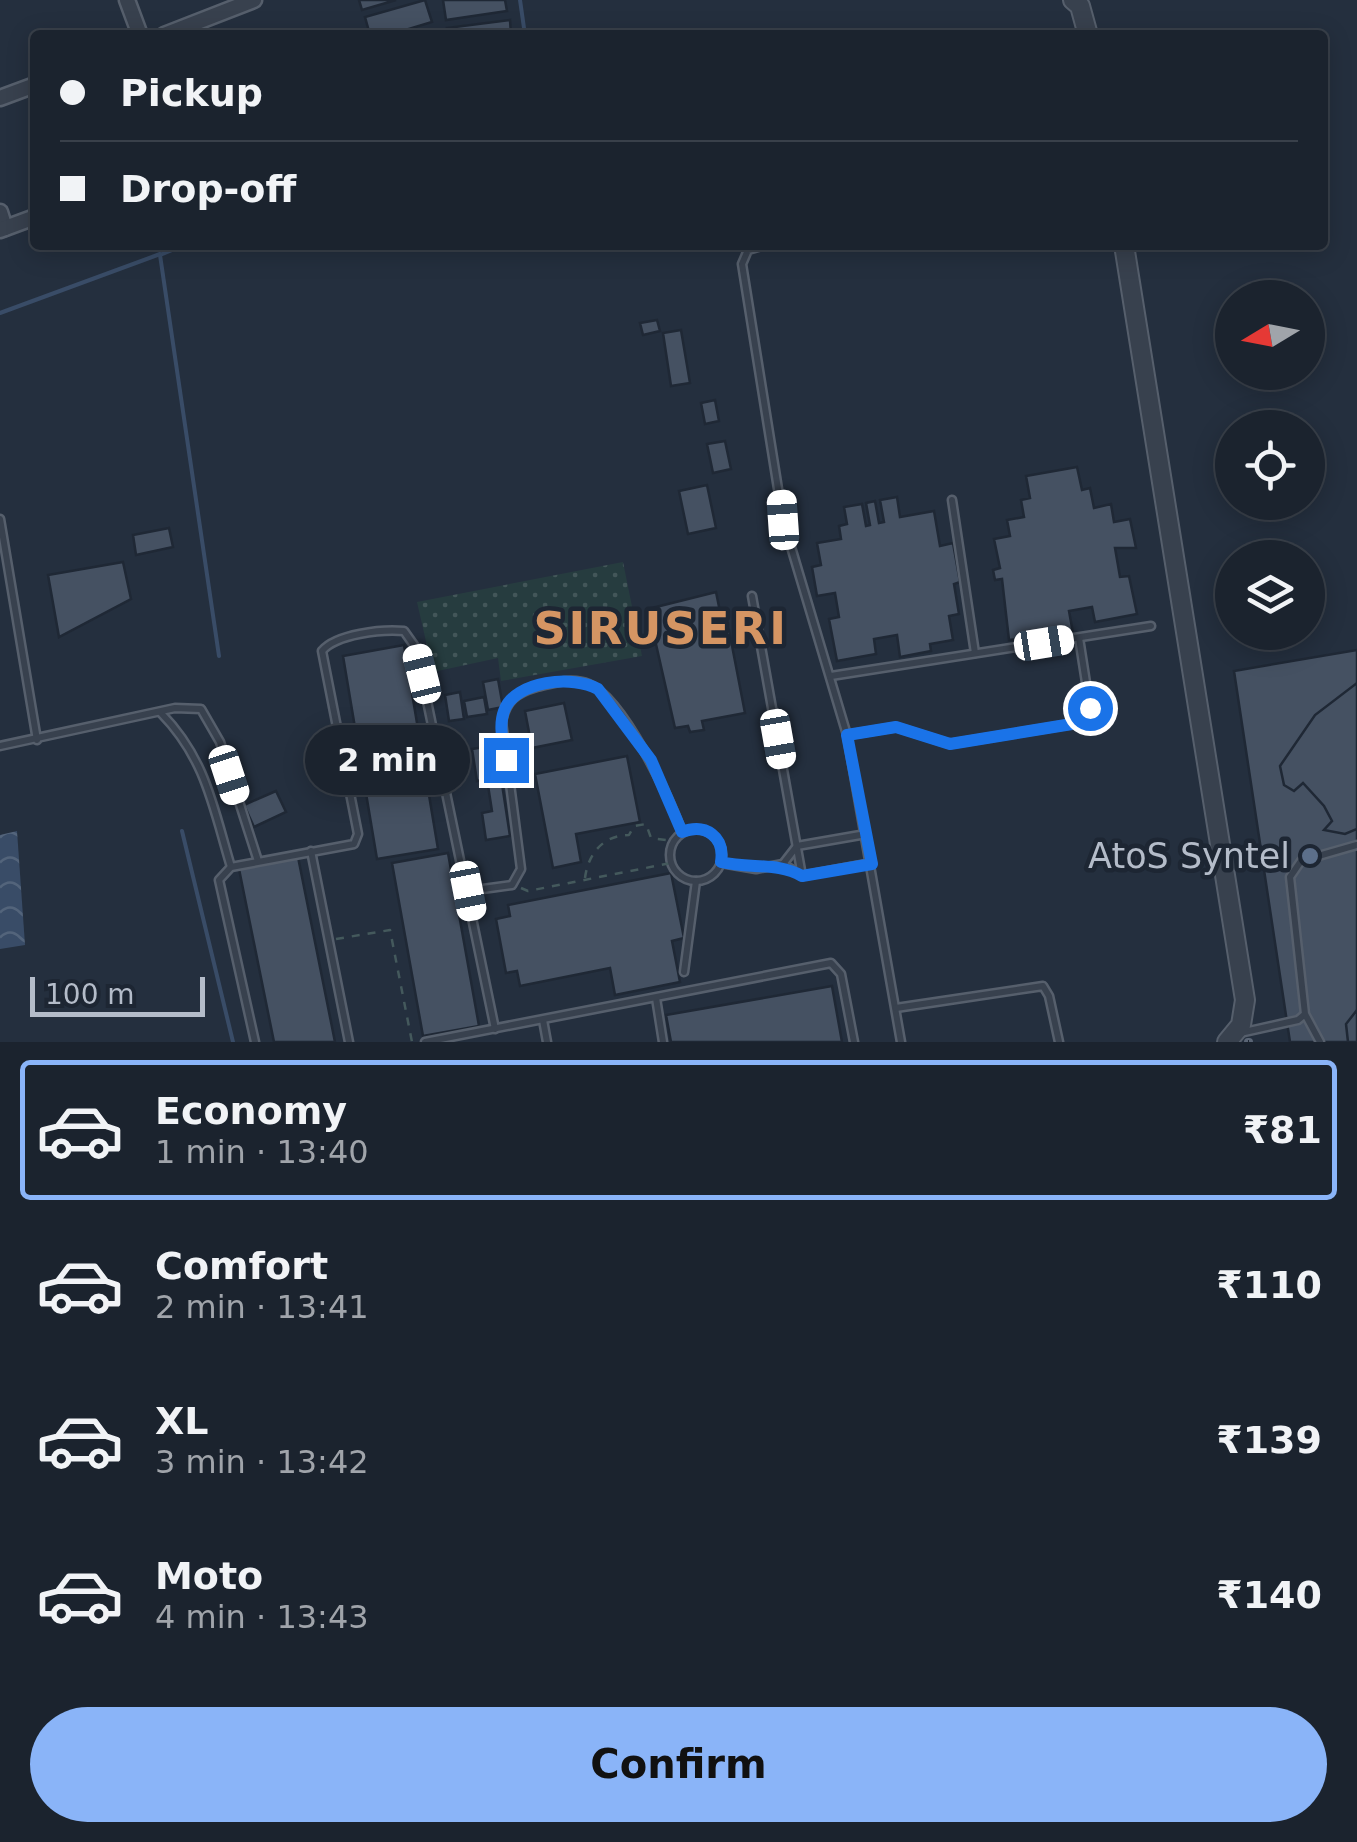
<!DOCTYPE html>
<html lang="en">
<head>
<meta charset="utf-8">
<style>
	:root { --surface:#1b232e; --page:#282f3a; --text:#f1f3f6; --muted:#a0a4aa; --line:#39404a; --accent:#8ab4f8 }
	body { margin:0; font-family:"DejaVu Sans",sans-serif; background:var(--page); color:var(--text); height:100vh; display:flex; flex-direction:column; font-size:38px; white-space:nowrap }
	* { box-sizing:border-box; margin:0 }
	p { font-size:32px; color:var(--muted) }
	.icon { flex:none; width:55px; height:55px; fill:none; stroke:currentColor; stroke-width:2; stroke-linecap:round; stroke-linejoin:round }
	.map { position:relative; height:1042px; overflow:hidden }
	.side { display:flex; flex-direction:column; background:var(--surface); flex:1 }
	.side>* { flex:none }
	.top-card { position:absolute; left:30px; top:30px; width:1298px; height:220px; border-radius:10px; box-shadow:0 5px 25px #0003,0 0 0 2px var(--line); display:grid; align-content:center; height:220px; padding:0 30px; background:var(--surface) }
	.needle { width:65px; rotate:260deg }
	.tools { position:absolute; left:1215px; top:280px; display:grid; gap:20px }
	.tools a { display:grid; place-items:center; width:110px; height:110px; border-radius:50%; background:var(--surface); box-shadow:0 5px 25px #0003,0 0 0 2px var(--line); font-size:50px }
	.scale { position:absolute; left:30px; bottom:25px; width:175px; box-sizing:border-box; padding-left:10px; border:5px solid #b4bcc9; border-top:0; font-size:28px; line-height:35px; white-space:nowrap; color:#b4bcc9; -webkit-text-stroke:8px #1d2633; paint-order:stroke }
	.end { position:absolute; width:45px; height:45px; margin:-22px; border:12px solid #1a73e8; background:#fff; box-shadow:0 0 0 5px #fff }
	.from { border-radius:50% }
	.bubble { position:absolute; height:70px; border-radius:35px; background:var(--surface); box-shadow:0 5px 25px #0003,0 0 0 2px var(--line); font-size:32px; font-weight:600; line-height:70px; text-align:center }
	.car { position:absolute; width:30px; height:60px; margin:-30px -15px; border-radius:12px; box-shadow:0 0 8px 2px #0007; background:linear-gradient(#fff 24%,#345 0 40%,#fff 0 76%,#345 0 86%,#fff 0) }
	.top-card b { display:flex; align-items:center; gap:35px; height:95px; font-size:38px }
	.top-card b+b { border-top:2px solid var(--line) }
	.top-card i { width:25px; height:25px; background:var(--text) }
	ul { padding:18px 0 0; list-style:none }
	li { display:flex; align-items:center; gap:30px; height:140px; margin:0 20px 15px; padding:0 10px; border:5px solid transparent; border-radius:10px }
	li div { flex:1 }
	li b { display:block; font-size:38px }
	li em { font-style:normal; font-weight:600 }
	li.on { border-color:var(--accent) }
	li>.icon { width:90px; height:90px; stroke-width:1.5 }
	.action { display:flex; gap:20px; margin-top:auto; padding:20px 30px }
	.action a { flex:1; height:115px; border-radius:60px; background:var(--accent); color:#111; font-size:40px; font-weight:600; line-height:115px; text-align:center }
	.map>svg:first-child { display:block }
	.grass { fill:url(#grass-dots) }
	.water { fill:url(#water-waves) }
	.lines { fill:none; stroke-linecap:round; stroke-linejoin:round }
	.stream { stroke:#394c67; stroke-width:4 }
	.building { fill:#455162; stroke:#1f2835; stroke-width:2.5 }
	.service-casing { stroke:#565f6c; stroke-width:11 }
	.minor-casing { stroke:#565f6c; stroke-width:19 }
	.tertiary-casing { stroke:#565f6c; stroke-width:22 }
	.path { stroke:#44595c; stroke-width:2.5; stroke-dasharray:8 8; stroke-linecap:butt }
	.service { stroke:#38414e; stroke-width:6 }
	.minor { stroke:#38414e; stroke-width:14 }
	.tertiary { stroke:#38414e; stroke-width:18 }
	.rail-casing { stroke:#5a6575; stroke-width:8 }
	.rail { stroke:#1d2633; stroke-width:4; stroke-dasharray:11; stroke-linecap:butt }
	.route { stroke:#1a73e8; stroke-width:12 }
	.service-dot { fill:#5c6f8a; stroke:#1d2633; stroke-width:4 }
	.labels { text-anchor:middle; stroke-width:9; stroke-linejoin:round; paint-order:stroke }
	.poi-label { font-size:35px; fill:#b4bcc9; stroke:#1d2633; text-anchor:end }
	.district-label { font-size:45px; font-weight:bold; letter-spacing:2.5px; fill:#d59563; stroke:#1d2633 }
</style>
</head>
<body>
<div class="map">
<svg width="1357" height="1042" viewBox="0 0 1357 1042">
	<defs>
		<pattern id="grass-dots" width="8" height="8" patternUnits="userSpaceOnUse" patternTransform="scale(2.5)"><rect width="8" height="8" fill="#263c3f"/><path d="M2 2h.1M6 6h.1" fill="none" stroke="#435659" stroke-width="1.8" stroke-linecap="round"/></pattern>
		<pattern id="water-waves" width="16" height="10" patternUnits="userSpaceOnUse" patternTransform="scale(2.5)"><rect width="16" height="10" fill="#394c67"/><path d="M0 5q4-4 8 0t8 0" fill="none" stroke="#53647b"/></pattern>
	</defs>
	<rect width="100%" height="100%" fill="#242f3e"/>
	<!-- grass -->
	<polygon class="grass" points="623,562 642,656 501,681 498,658 433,672 417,602"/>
	<!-- water -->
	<polygon class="water" points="17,831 25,945 0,949 0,835"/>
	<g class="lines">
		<!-- stream -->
		<g class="stream">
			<polyline points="520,0 525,35"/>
			<polyline points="184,245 160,255 219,656"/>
			<polyline points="0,313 160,254"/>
			<polyline points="182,831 233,1042"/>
		</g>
	</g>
	<!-- building -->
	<g class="building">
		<polygon points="359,0 396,0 362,10"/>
		<polygon points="425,0 432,22 389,35 370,35 365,17"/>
		<polygon points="443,0 505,0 507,11 446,20"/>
		<polygon points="510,20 511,35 448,35 447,28"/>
		<polygon points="657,320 660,331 643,335 640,323"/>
		<polygon points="681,330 690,383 671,386 663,333"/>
		<polygon points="715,400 719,421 705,424 701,403"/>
		<polygon points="725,441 731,469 713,473 707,444"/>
		<polygon points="1077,467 1082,490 1090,488 1094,508 1111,504 1114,522 1130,519 1136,548 1115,548 1120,577 1129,576 1137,614 1095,622 1092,607 1069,611 1073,633 1009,640 1002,579 995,580 993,570 1000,568 994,539 1010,536 1007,520 1024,517 1021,500 1030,498 1026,476"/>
		<polygon points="707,485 716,528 688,534 679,491"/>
		<polygon points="897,497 900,517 934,511 940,546 953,543 960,582 954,584 959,614 949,616 953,640 930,644 931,651 900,657 897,635 874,639 876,654 837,661 829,619 839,617 835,593 817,596 812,567 821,565 817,543 841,539 839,526 847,524 844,507 862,504 866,526 870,525 866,503 875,501 879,523 884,522 880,500"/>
		<polygon points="169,528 173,547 136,555 133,535"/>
		<polygon points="123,562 131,599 59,637 48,575"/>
		<polygon points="716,592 724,631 729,630 745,713 702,721 704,730 690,732 688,726 675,728 648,609"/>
		<polygon points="404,645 438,849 377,859 343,656"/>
		<polygon points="1357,650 1357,1042 1290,1042 1234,671"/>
		<polygon points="498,679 503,707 488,710 483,682"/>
		<polygon points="1357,683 1357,829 1345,834 1324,830 1332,821 1324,806 1303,783 1294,791 1284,785 1280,766 1315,715"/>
		<polygon points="460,692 464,719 449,721 445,695"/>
		<polygon points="484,697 487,714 467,717 464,701"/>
		<polygon points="564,703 572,740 532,748 525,711"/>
		<polygon points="496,745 510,836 486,840 482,813 492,811 487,779 477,781 472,749"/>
		<polygon points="627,756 640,822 576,834 581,862 553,868 535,774"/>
		<polygon points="276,791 286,812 254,827 244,805"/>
		<polygon points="448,853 479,1026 423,1036 392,863"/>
		<polygon points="298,857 335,1042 274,1042 239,869"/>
		<polygon points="671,873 684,938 672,941 680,982 615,995 610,968 520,986 517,971 506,973 496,919 510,916 508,905"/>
		<polygon points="832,986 842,1042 671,1042 666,1015"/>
		<polygon points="1357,1010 1357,1042 1348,1042 1346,1024"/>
	</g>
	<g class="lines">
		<defs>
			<g id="service">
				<polyline points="765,245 748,250 742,264 783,520 847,735 901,1042"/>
				<polyline points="952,500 975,653"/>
				<polyline points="0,519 37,740"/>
				<polyline points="752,596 802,876"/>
				<polyline points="831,676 1151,626"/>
				<path d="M161,713C206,759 213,807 231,867"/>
				<polyline points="847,735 896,727 950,744 1078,723 1086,718 1090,708 1079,638"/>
				<polyline points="0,746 175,708 201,709 220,742 258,861"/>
				<circle cx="696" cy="855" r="26"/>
				<polyline points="866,834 797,846 783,864 802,876 872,863"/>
				<polyline points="311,851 349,1042"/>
				<polyline points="721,863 756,869 783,864"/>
				<path d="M468,891L512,885L521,869L502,722C506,701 516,693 537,687C554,683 572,677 589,684C624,699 669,797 682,832"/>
				<polyline points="684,972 696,881"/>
				<polyline points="656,998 663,1042"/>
				<polyline points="896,1008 1043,986 1049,996 1059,1042"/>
				<polyline points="543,1020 547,1042"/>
				<polyline points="1240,1033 1298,1020 1304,1015"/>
				<path d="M255,1042L219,880L231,867L354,844L358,834L322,651C336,634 382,629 404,631L416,648L495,1029"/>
				<polyline points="425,1042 831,963 841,974 854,1042"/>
				<polyline points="1320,1042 1305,1014 1290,877 1301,861 1357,845"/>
			</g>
			<g id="minor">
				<polyline points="127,0 140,35"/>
				<polyline points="164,35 254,0"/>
				<polyline points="0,98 35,85"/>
				<polyline points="0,212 5,228"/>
				<polyline points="0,230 35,217"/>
			</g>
			<g id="tertiary">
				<polyline points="1073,0 1080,6 1088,35"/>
				<polyline points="1124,245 1245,1000 1241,1025 1227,1042"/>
			</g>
		</defs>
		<!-- service casing -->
		<use href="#service" class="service-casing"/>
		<!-- minor casing -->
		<use href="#minor" class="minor-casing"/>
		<!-- tertiary casing -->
		<use href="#tertiary" class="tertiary-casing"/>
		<!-- path -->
		<g class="path">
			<path d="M585,878C588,854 603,835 629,835L634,826L646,824L651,838L674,841"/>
			<polyline points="521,888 528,891 671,863"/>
			<polyline points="336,939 390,930 412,1042"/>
		</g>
		<!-- service -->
		<use href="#service" class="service"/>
		<!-- minor -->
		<use href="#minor" class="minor"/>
		<!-- tertiary -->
		<use href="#tertiary" class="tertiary"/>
		<defs>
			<polyline id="rail" points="1248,1042 1249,1042"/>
		</defs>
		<!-- rail casing -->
		<use href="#rail" class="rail-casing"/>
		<!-- rail -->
		<use href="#rail" class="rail"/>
	</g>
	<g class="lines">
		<!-- route -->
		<path class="route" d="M506,760C504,745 498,727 504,711C515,680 574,675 598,689L651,760L682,832C706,823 725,837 721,862C750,869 778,862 802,876L872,864L847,735L896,727L950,744L1078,723L1086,718L1090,708"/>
	</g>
	<!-- markers -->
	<circle class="service-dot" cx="1310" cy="856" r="10"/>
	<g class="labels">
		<!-- poi labels -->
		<g class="poi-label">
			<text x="1290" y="868">AtoS Syntel</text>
		</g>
		<!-- district labels -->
		<g class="district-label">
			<text x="661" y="644">SIRUSERI</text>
		</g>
	</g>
</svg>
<div class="tools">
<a><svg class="needle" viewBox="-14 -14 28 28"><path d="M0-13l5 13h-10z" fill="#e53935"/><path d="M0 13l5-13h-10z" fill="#a0a4aa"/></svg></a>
<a><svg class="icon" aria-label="locate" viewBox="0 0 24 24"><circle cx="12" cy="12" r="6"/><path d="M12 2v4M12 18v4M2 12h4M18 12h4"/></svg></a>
<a><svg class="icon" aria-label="layers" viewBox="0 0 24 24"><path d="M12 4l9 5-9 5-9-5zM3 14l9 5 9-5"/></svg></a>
</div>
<div class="scale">100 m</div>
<i class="end from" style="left:1090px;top:708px"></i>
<i class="end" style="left:506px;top:760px"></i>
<div class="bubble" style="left:305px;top:725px;width:165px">2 min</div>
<i class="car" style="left:783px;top:520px;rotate:356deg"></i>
<i class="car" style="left:1044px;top:643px;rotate:81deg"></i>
<i class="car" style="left:422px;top:674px;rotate:346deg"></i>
<i class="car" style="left:778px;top:739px;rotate:170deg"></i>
<i class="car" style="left:229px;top:775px;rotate:162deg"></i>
<i class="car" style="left:468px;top:891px;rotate:169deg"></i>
<div class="top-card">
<b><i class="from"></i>Pickup</b>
<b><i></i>Drop-off</b>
</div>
</div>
<section class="side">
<ul>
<li class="on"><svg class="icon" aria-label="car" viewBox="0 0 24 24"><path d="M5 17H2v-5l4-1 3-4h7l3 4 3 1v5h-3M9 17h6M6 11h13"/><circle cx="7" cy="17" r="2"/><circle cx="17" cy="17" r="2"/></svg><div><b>Economy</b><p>1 min · 13:40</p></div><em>₹81</em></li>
<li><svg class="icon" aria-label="car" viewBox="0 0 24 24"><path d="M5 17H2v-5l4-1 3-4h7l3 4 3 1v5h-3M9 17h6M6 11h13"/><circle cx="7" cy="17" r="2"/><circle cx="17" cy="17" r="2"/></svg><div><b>Comfort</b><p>2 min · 13:41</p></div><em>₹110</em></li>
<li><svg class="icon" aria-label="car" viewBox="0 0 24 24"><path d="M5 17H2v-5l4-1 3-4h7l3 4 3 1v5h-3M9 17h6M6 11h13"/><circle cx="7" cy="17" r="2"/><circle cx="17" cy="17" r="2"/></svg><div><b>XL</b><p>3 min · 13:42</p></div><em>₹139</em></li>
<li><svg class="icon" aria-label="car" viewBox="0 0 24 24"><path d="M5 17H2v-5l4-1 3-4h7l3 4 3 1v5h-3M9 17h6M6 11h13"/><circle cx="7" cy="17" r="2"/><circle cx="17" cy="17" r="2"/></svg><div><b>Moto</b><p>4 min · 13:43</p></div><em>₹140</em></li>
</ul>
<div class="action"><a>Confirm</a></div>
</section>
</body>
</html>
